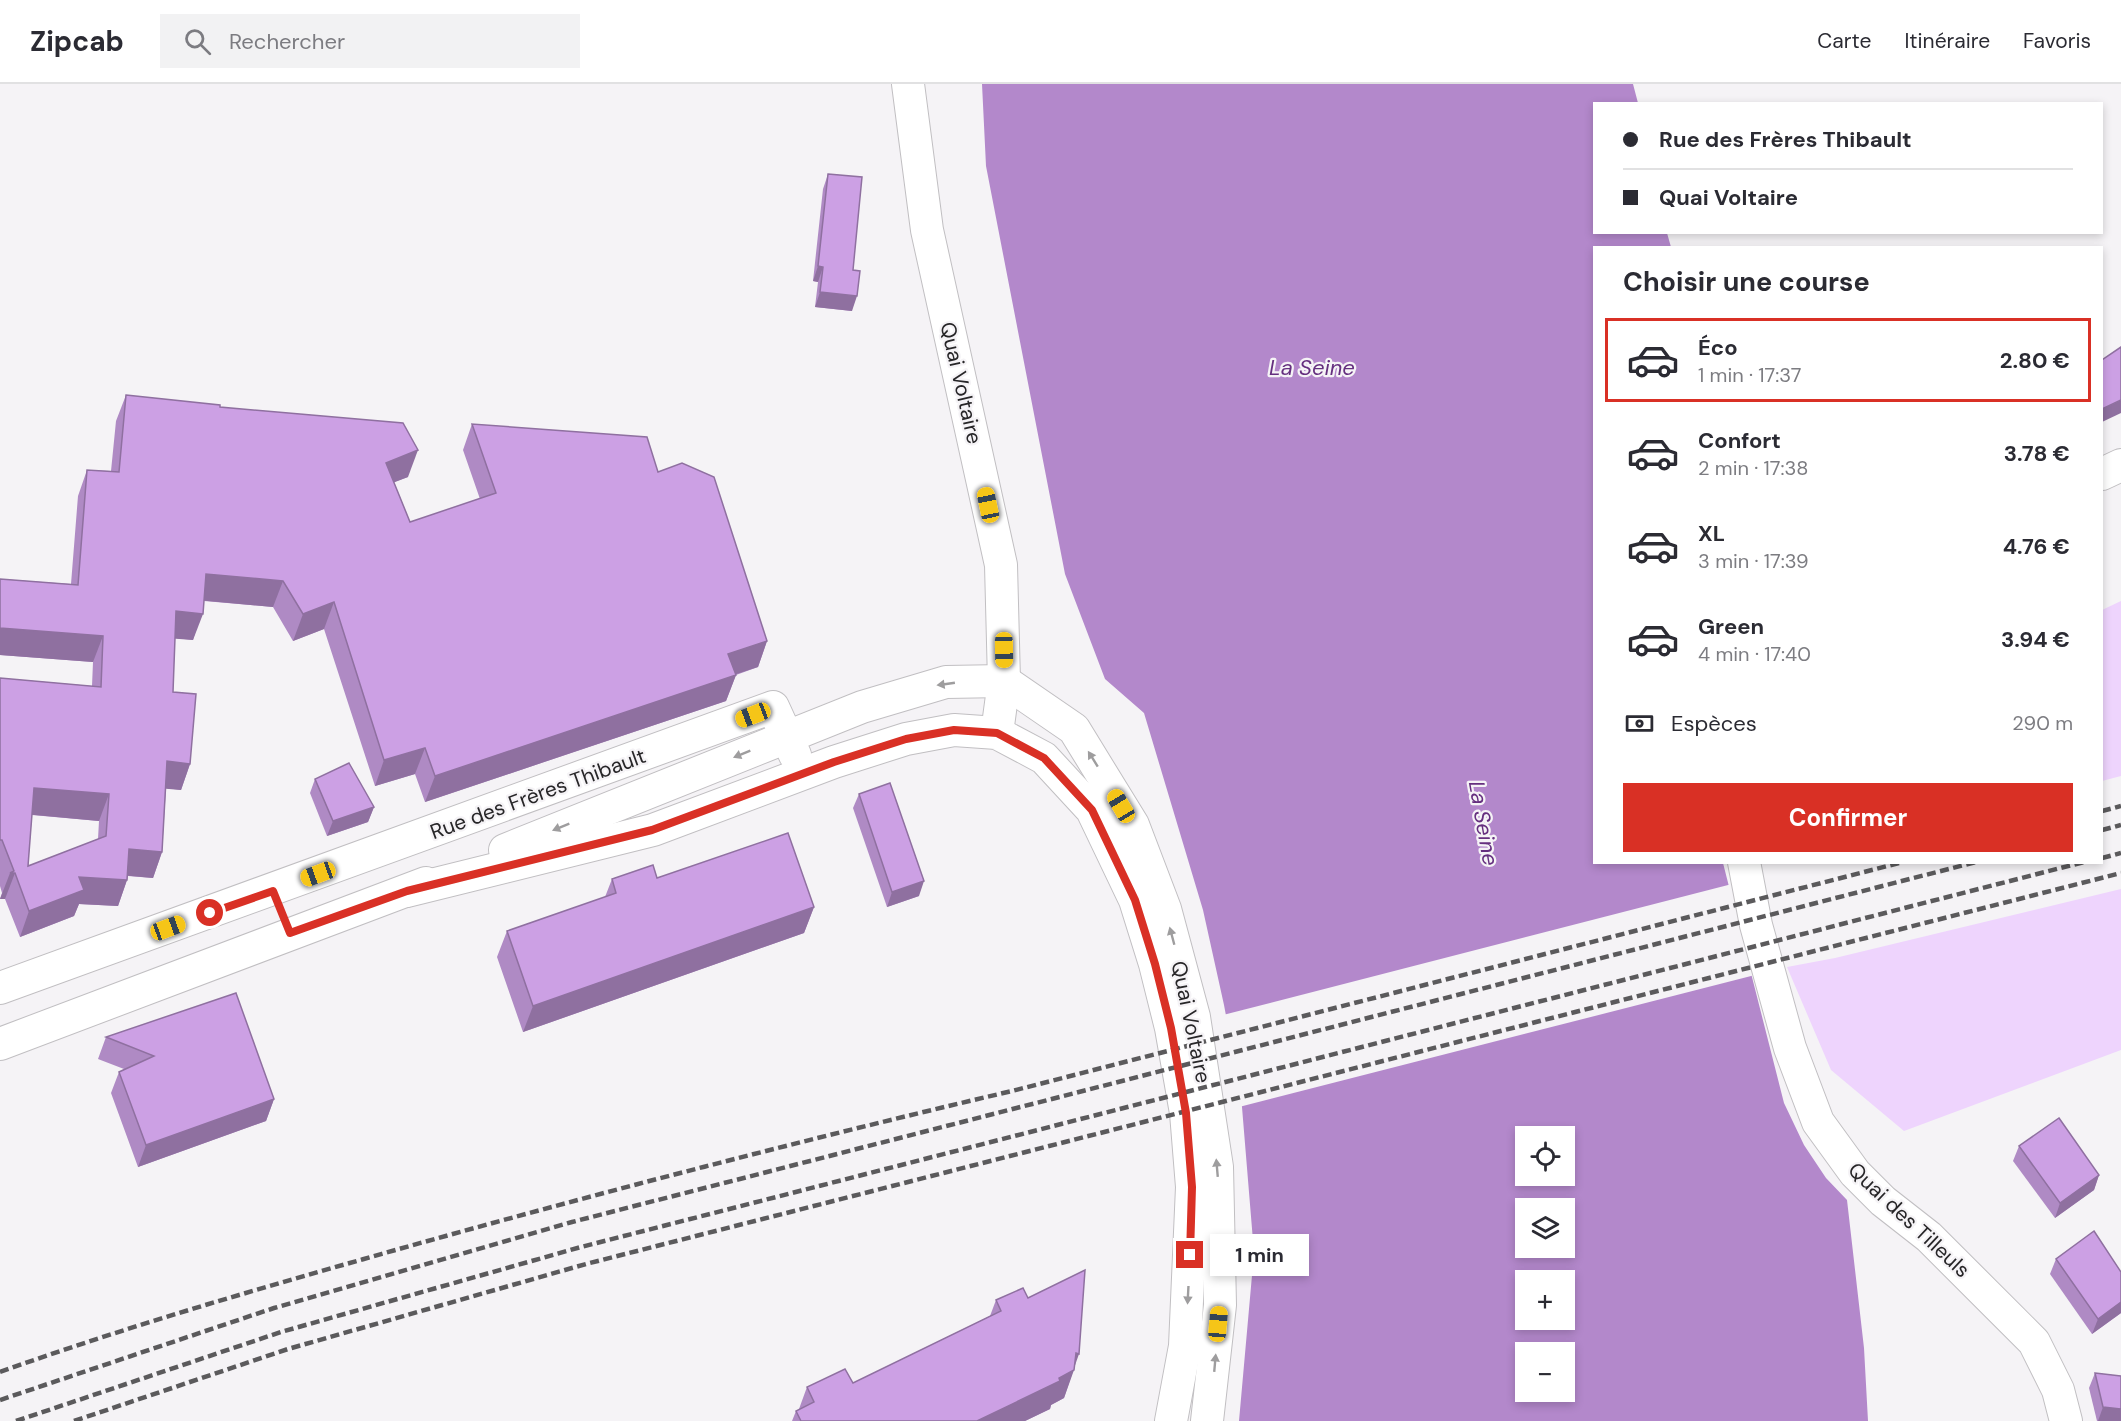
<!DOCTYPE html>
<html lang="fr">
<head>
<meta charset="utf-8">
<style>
	:root { --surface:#fff; --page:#f2f2f3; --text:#2b2b33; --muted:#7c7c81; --line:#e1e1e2; --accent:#d93025 }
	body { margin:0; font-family:"DM Sans",sans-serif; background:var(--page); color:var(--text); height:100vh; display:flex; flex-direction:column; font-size:22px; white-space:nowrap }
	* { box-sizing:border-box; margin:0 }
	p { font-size:20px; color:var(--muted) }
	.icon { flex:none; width:33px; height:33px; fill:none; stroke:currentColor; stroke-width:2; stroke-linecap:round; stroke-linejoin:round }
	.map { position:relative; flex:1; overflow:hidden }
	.panel { position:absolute; left:1593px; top:162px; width:510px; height:618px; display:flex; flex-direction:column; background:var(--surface); border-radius:0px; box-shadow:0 3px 9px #0003 }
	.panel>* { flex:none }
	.top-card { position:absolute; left:1593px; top:18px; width:510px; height:132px; border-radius:0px; box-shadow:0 3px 9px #0003; display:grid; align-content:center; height:132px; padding:0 30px; background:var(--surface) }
	.buttons { position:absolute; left:1515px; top:1042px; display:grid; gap:12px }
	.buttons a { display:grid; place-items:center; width:60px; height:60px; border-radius:0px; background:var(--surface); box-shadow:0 3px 9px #0003; font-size:30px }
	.end { position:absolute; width:27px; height:27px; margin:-14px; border:8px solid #d93025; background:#fff; box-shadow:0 0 0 3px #fff }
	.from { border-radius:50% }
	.bubble { position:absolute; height:42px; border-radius:0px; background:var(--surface); box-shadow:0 3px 9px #0003; font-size:20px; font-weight:700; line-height:42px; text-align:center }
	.car { position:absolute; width:18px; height:36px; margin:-18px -9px; border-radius:8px; box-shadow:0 0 4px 2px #0007; background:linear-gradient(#f5c518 24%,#345 0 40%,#f5c518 0 76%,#345 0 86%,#f5c518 0) }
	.top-card b { display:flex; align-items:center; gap:21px; height:57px; font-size:22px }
	.top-card b+b { border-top:2px solid var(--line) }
	.top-card i { width:15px; height:15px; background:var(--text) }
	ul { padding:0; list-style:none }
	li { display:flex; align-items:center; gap:18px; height:84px; margin:0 12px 9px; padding:0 18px; border:3px solid transparent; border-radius:0px }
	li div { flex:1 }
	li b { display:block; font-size:22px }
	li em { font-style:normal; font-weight:700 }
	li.on { border-color:var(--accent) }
	li>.icon { width:54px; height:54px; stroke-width:1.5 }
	h2 { padding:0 30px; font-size:27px; line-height:72px }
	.pay { display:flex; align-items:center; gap:15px; height:66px; padding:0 30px; font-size:22px }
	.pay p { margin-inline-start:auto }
	.cta { display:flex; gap:12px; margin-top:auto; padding:12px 30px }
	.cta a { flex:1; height:69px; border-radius:0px; background:var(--accent); color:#fff; font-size:24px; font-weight:700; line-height:69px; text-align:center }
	header { display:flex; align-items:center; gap:36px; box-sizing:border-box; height:84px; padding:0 30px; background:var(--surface); border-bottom:2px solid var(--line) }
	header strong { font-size:28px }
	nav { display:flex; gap:33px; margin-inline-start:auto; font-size:21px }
	.search { width:420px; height:54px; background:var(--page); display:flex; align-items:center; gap:15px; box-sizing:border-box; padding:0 21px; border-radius:0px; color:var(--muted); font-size:22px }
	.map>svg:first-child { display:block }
	.green { fill:#eed4fd }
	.water { fill:#b388cb; fill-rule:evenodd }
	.pier { fill:#f5f3f6 }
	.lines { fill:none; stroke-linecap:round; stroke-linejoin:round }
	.minor-casing { stroke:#c1bfc2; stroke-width:34 }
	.minor { stroke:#fff; stroke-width:32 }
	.rail { stroke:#5b5a5c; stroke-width:4.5; stroke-dasharray:9 4.5; stroke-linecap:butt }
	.wall { fill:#af8ac4; fill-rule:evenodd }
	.shaded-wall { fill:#8f70a0 }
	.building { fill:#cca0e4; stroke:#8f70a0; stroke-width:1.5; fill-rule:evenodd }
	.oneway { fill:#9e9d9e }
	.route { stroke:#d93025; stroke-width:8 }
	.labels { text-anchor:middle; stroke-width:4.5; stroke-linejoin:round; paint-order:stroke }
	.street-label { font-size:21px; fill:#272628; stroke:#f5f3f6 }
	.water-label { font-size:22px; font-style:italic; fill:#652f7f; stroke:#f5f3f6 }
</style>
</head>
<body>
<header>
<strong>Zipcab</strong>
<div class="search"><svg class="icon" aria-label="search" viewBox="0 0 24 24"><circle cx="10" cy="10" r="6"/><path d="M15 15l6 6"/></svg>Rechercher</div>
<nav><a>Carte</a><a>Itinéraire</a><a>Favoris</a></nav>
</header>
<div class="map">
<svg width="2121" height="1337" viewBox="0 0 2121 1337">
	<rect width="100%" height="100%" fill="#f5f3f6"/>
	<!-- green -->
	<g class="green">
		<polygon points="2121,517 2121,692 2102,697 2102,526"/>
		<polygon points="2121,805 2121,966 1904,1047 1831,986 1787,883 1835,874"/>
	</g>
	<!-- water -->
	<path class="water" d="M982,0H1633L1638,19L1594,20V148L1667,149L1671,163L1594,164V778L1723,779L1784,1019L1804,1061L1826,1094L1847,1116L1864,1264L1868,1337H1239L1254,1169L1241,1011L1224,921L1203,826L1144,629L1105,595L1065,490L986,82ZM1526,1053H1564V1092H1526ZM1526,1125H1564V1164H1526ZM1526,1197H1564V1236H1526ZM1526,1269H1564V1308H1526Z"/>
	<!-- pier -->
	<polygon class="pier" points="1732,800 1755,891 1239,1023 1223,931"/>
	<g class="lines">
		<defs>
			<g id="minor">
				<polyline points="908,0 927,146 1001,481 1004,597 997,649"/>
				<polyline points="2102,390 2121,381"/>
				<polyline points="1004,597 1074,645 1133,741 1165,825 1194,933 1217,1083 1220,1221 1207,1337"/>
				<polyline points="505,766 862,623 946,598 1004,597"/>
				<polyline points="1744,778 1756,841 1790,964 1818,1038 1855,1089 1883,1117 1929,1153 2034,1258 2058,1306 2066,1337"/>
				<polyline points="407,807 653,746 834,678 906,655 954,646 997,649 1044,674 1092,726 1135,816 1155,880 1171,944 1186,1029 1192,1103 1185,1262 1171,1337"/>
				<polyline points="0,904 773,623 795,671"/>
				<polyline points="0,960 426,799"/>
			</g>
		</defs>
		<!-- minor casing -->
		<use href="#minor" class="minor-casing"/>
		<!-- minor -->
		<use href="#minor" class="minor"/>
		<!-- rail -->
		<g class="rail">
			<polyline points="2102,727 2121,722"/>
			<polyline points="2102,746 2121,741"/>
			<polyline points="2102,774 2121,769"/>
			<path d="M0,1288C131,1241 265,1203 399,1165C602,1108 807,1055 1012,1007L1903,778"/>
			<polyline points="0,1316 274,1224 572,1138 1976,778"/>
			<polyline points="16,1337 281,1248 581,1163 2084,778"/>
			<polyline points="74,1337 288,1265 586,1180 2121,789"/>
		</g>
	</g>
	<!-- wall -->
	<g class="wall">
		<polygon points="828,90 853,186 852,227 815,223 818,198 813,197 823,105"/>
		<path d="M126,311L220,323L408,393L394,398L410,438L480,415L463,366L472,340L658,388L767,557L758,583L736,591L726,617L425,718L415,690L375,702L324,545L293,557L273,523L204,517L193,556L175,554L173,608L190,680L181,706L166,704L162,768L153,794L128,792L127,796L118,822L79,820L74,832L20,853L5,815H0L2,809L0,802V594L92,602L93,578L0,571V495L71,500L78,412L87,386L111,387L116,337ZM32,731L99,737L98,755L28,782Z"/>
		<polygon points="315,695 374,723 368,738 327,752 310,709"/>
		<polygon points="859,710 919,812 887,823 853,724"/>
		<polygon points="657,794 814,823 804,849 523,948 497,873 507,847 605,813 612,795"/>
		<polygon points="106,953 274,1015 266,1037 138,1083 111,1009 119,988 124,985 98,975"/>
		<polygon points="2019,1062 2099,1091 2094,1106 2055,1134 2013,1077"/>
		<polygon points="2056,1175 2121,1188 2121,1229 2092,1250 2050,1190"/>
		<polygon points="1028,1214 1075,1281 1064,1314 1051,1321 1050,1325 1025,1337 792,1337 796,1327 799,1325 807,1303 853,1299 990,1232 996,1216"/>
		<polygon points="2095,1289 2121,1292 2121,1337 2097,1337 2089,1304"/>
	</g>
	<!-- shaded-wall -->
	<g class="shaded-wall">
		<polygon points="818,182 823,183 818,198 813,197"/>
		<polygon points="820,208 857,212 852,227 815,223"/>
		<polygon points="2121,316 2121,329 2102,338 2102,325"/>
		<polygon points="418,366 408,393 377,405 386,379"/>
		<polygon points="206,490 283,497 273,523 197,516"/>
		<polygon points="334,518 324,545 293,557 303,530"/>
		<polygon points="176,527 203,530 193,556 166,554"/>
		<polygon points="0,544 103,552 93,578 0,571"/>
		<polygon points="767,557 758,583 718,596 728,570"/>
		<polygon points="736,591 726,617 425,718 435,692"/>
		<polygon points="425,664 415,690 375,702 384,676"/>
		<polygon points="167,677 190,680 181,706 157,704"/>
		<polygon points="34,704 109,710 99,737 24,730"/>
		<polygon points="374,723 368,738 327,752 333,737"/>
		<polygon points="129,765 162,768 153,794 120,791"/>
		<polygon points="10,789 15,789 5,815 0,815"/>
		<polygon points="79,793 127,796 118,822 79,820 74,832 20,853 29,827"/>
		<polygon points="924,797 919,812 887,823 892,808"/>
		<polygon points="814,823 804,849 523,948 533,922"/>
		<polygon points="274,1015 266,1037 138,1083 146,1061"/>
		<polygon points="2099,1091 2094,1106 2055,1134 2060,1119"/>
		<polygon points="2121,1218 2121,1229 2092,1250 2098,1235"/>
		<polygon points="1076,1269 1079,1270 1073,1287 1074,1286 1064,1314 1051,1321 1050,1325 1025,1337 977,1337 1059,1294"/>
		<polygon points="2103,1323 2121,1325 2121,1337 2098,1337"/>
	</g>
	<!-- building -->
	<g class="building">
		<polygon points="828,90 862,93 853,186 860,187 857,212 820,208 823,183 818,182"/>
		<polygon points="2121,263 2121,316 2102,325 2102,276"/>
		<path d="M126,311L220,321V323L403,339L418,366L386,379L410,438L496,409L472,340L647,353L658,388L682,379L714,393L767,557L728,570L736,591L435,692L425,664L384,676L334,518L303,530L283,497L206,490L203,530L176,527L173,608L196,610L190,680L167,677L162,768L129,765L127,796L79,793L84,806L29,827L15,789H10L14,787L2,756H0V594L101,603L103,552L0,544V495L78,501L87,386L119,388ZM34,704L109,710L106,752L28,782Z"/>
		<polygon points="349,679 374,723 333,737 315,695"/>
		<polygon points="890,699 924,797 892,808 859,710"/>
		<polygon points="788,749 814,823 533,922 507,847 616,809 612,795 653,781 657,794"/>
		<polygon points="236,909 274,1015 146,1061 119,988 154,972 106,953"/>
		<polygon points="2059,1034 2099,1091 2060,1119 2019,1062"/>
		<polygon points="2094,1147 2121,1188 2121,1218 2098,1235 2056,1175"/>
		<polygon points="1085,1186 1079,1270 1076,1269 1074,1286 1059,1294 1060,1297 977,1337 801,1337 796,1327 814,1318 807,1303 845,1285 853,1299 1001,1227 996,1216 1023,1204 1028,1214"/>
		<polygon points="2095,1289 2121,1292 2121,1325 2103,1323"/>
	</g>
	<!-- one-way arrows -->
	<defs><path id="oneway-solid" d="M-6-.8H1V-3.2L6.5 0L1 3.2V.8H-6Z" transform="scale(1.5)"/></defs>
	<g class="oneway">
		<use href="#oneway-solid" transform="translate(946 600) rotate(172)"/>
		<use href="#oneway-solid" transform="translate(742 670) rotate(158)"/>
		<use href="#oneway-solid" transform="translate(1093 675) rotate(-122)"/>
		<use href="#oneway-solid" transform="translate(561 743) rotate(158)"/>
		<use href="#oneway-solid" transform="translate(1172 852) rotate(-105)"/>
		<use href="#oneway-solid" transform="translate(1217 1084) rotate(-95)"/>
		<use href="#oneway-solid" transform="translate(1188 1211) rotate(93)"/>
		<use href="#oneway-solid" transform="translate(1215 1279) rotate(-85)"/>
	</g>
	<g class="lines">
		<!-- route -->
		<polyline class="route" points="210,829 273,807 290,849 407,807 652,746 834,678 906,655 954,646 997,649 1044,674 1092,726 1135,816 1155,880 1171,944 1186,1029 1192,1103 1190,1171"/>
	</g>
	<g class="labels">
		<!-- street labels -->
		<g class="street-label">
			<text transform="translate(961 299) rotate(77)" y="7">Quai Voltaire</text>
			<text transform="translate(538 710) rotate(-20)" y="7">Rue des Frères Thibault</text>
			<text transform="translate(1191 938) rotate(78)" y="7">Quai Voltaire</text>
			<text transform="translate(1909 1136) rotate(43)" y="7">Quai des Tilleuls</text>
		</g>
		<!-- water labels -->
		<g class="water-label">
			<text x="1312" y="291">La Seine</text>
			<text transform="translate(1484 739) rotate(80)" y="8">La Seine</text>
		</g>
	</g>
</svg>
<div class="buttons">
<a><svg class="icon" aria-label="locate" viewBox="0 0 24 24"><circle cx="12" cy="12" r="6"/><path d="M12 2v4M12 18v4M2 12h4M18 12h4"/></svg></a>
<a><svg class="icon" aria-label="layers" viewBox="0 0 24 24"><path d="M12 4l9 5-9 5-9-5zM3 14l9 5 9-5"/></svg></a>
<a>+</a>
<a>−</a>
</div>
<i class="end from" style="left:210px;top:829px"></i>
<i class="end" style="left:1190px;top:1171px"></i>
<div class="bubble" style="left:1210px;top:1150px;width:99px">1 min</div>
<i class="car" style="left:988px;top:421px;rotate:348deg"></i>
<i class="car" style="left:1004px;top:566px;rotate:179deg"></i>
<i class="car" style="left:753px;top:631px;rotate:249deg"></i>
<i class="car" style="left:1121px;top:722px;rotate:329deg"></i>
<i class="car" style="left:318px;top:790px;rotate:250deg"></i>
<i class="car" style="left:168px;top:844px;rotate:70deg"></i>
<i class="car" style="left:1218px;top:1240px;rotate:5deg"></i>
<div class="top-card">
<b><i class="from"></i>Rue des Frères Thibault</b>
<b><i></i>Quai Voltaire</b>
</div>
<section class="panel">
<h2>Choisir une course</h2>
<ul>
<li class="on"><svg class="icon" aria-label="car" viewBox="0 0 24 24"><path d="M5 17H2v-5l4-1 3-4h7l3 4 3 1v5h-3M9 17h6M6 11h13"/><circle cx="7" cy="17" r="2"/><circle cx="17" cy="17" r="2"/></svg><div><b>Éco</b><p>1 min · 17:37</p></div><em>2.80 €</em></li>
<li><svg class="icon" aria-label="car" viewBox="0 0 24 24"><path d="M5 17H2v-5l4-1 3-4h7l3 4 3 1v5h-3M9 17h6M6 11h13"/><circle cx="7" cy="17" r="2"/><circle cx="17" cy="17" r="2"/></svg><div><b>Confort</b><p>2 min · 17:38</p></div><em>3.78 €</em></li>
<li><svg class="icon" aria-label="car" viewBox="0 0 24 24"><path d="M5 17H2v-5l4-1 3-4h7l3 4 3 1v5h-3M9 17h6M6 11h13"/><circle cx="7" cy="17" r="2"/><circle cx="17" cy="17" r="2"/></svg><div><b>XL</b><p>3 min · 17:39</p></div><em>4.76 €</em></li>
<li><svg class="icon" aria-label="car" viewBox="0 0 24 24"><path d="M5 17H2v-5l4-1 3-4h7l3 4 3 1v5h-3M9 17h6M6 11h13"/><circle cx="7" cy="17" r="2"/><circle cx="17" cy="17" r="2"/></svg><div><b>Green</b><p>4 min · 17:40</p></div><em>3.94 €</em></li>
</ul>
<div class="pay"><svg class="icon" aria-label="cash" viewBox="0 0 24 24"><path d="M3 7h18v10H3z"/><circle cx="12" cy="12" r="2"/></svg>Espèces<p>290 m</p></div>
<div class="cta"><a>Confirmer</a></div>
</section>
</div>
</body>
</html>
